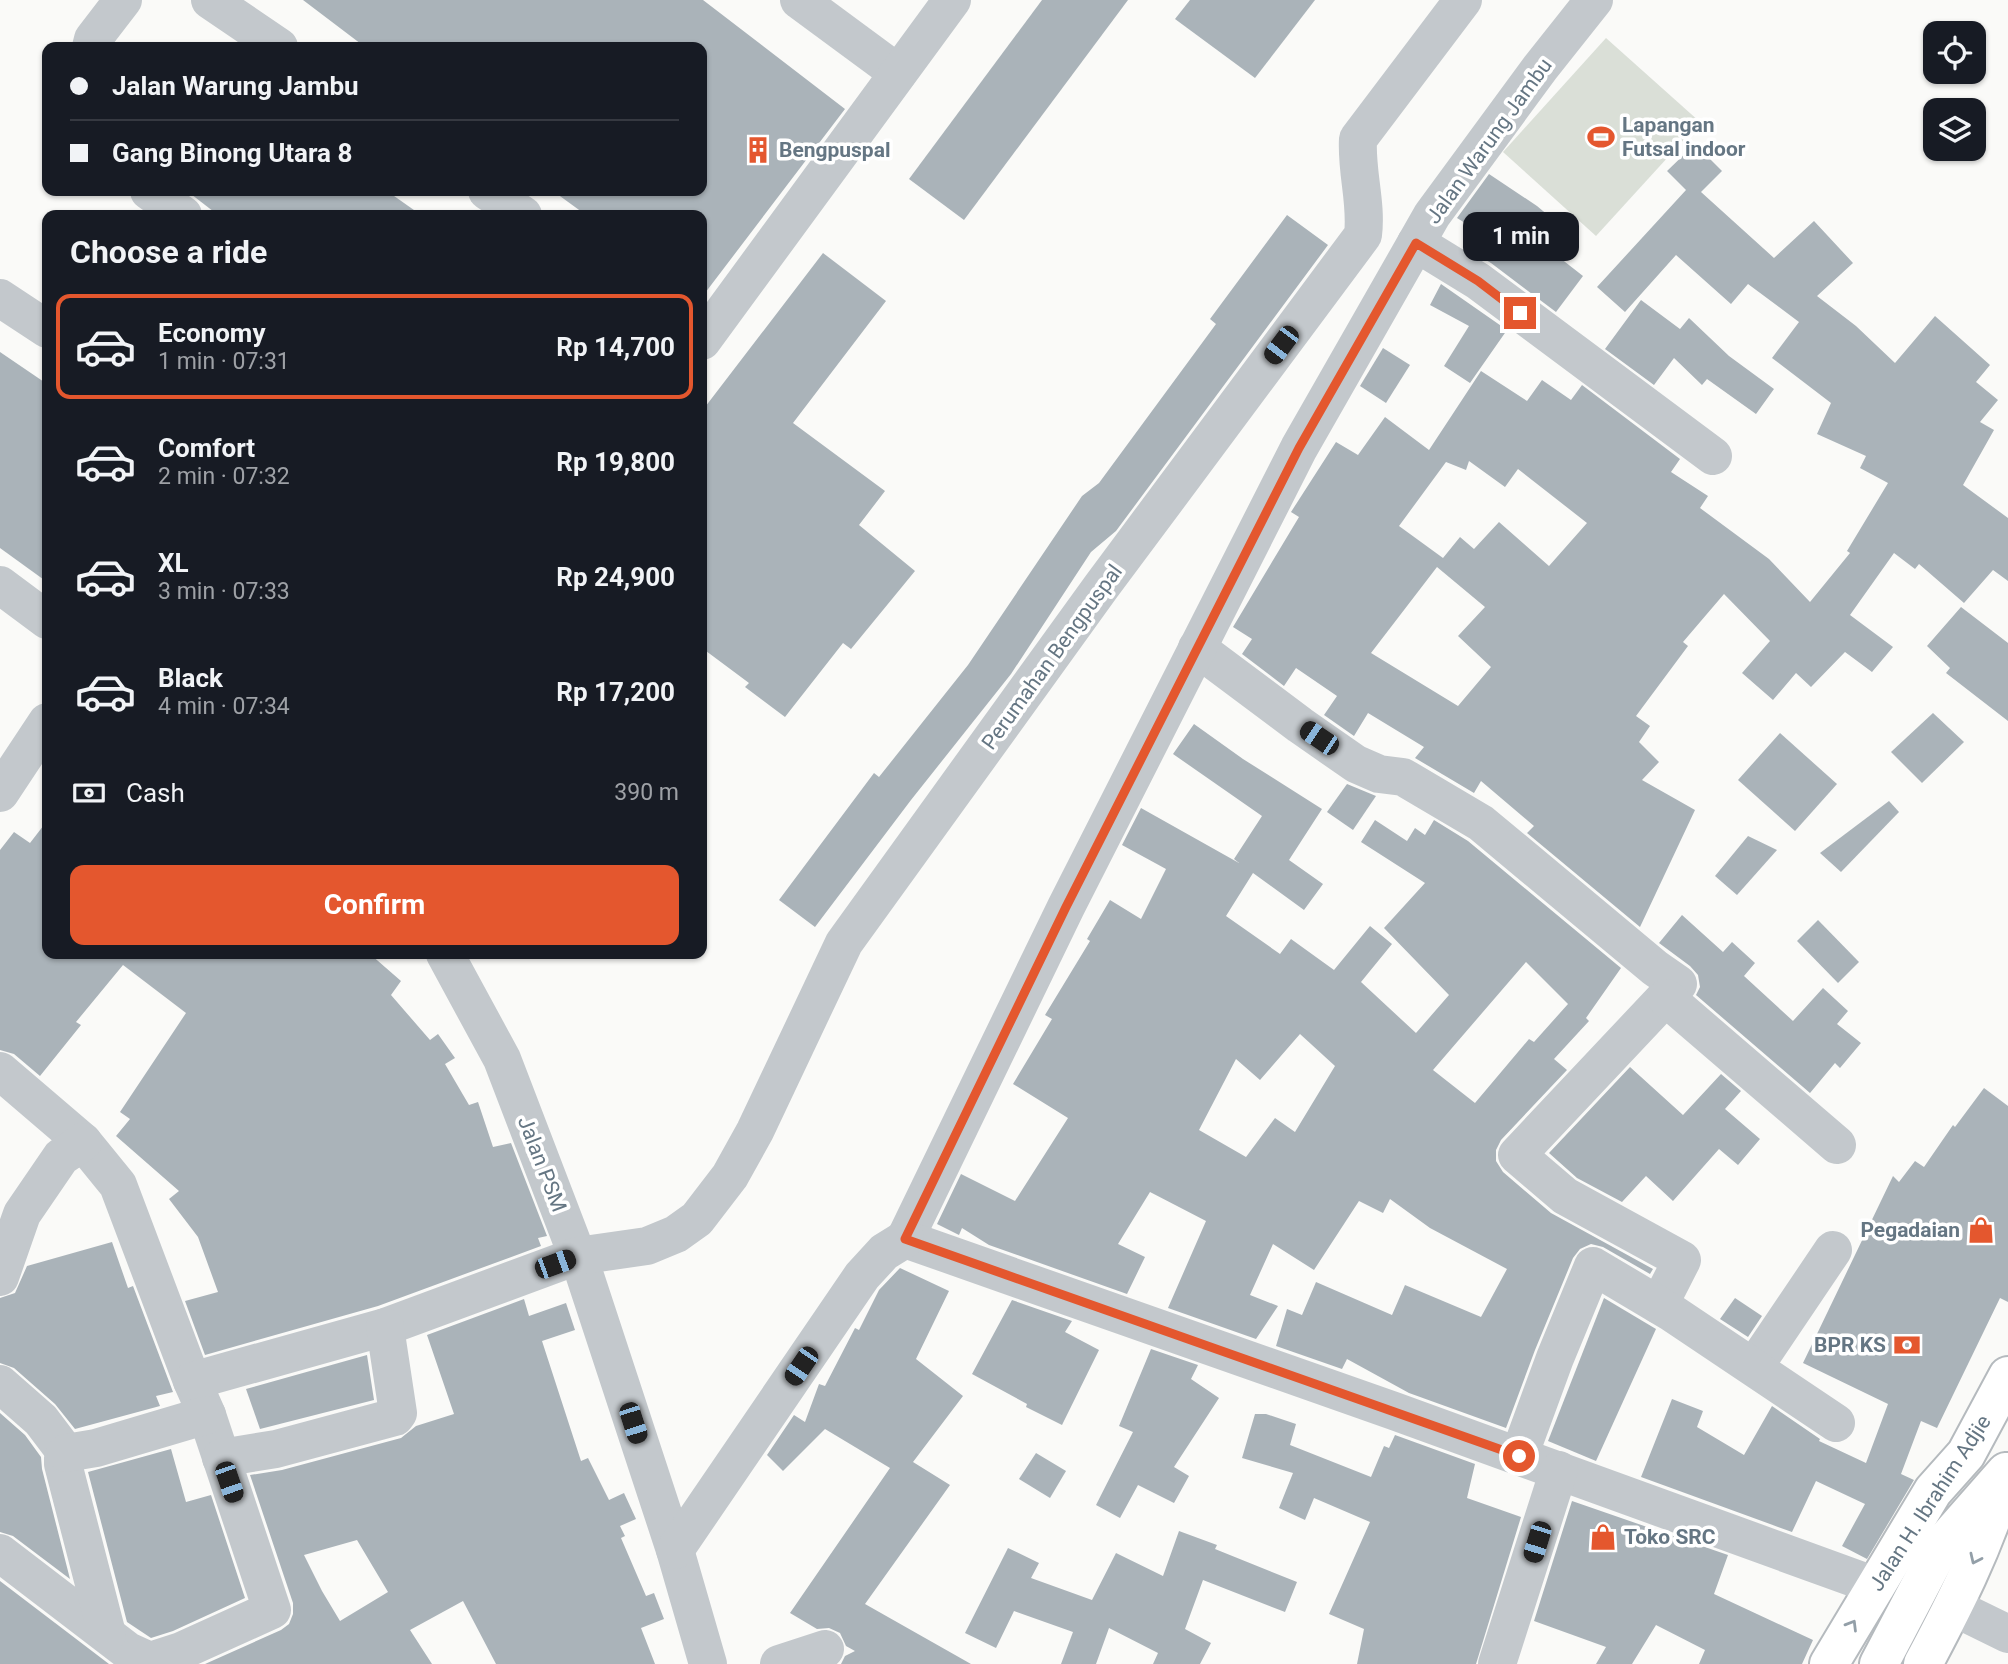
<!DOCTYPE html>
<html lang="en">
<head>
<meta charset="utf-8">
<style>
	:root { --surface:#171b24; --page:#242831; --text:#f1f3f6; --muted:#9ea1a6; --line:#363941; --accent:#e4572e }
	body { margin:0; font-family:Roboto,sans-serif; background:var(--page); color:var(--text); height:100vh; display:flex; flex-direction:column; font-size:26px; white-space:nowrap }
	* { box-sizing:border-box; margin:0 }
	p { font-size:23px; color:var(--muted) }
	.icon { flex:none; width:38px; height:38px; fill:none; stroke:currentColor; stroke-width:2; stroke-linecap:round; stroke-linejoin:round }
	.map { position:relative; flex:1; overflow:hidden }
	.details { position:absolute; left:42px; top:210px; width:665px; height:749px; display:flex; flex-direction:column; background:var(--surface); border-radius:14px; box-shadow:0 2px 5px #0004 }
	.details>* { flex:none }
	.banner { position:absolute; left:42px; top:42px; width:665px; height:154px; border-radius:14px; box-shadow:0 2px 5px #0004; display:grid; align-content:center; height:154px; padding:0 28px; background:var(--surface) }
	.controls { position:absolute; left:1923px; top:21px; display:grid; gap:14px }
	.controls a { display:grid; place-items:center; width:63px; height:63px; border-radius:14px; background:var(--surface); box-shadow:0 2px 5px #0004; font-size:35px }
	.end { position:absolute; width:32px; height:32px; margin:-16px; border:9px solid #e4572e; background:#fff; box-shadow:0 0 0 4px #fff }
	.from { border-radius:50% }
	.bubble { position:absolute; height:49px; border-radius:14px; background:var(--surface); box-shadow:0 2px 5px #0004; font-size:23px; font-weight:700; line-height:49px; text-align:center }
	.car { position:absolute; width:21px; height:42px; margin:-21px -10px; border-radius:9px; box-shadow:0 0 5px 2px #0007; background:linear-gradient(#222 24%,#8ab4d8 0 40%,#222 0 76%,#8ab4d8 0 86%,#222 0) }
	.banner b { display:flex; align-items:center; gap:24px; height:66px; font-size:26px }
	.banner b+b { border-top:2px solid var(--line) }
	.banner i { width:18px; height:18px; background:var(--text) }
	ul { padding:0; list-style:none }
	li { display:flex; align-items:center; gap:21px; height:105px; margin:0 14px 10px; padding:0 14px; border:4px solid transparent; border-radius:14px }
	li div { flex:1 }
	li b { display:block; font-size:26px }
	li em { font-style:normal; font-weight:700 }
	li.selected { border-color:var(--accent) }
	li>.icon { width:63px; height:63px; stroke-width:1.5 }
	h2 { padding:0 28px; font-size:32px; line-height:84px }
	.pay { display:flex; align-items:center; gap:18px; height:77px; padding:0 28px; font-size:26px }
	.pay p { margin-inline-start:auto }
	.primary-button { display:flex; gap:14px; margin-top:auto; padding:14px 28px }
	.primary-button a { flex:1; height:80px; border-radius:14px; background:var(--accent); color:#fff; font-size:28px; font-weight:700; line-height:80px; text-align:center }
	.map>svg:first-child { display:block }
	.green { fill:#dadfd7 }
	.building { fill:#aab3b9; fill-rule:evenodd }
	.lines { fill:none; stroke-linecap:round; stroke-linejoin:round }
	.major-casing { stroke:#b5babe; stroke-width:42 }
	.minor { stroke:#c3c8cc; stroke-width:38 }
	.major { stroke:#fff; stroke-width:38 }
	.oneway { stroke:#939fa8 }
	.route { stroke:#e4572e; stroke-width:9 }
	.labels { text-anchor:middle; stroke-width:7; stroke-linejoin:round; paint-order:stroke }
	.poi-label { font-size:21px; font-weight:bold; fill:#657683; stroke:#fff; text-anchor:start }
	.street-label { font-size:21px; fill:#657683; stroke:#fff }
</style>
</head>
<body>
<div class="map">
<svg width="2008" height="1664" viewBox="0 0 2008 1664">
	<rect width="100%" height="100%" fill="#fafaf8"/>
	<!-- green -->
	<polygon class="green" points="1606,38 1700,122 1596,236 1503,152"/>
	<!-- building -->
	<g class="building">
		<polygon points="303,0 703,0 845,109 702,297 702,215 586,215 553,191 702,191 702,47 365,47"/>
		<polygon points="1042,0 1128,0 964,220 909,179"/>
		<polygon points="1190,0 1315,0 1255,78 1175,19"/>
		<path d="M1695,144L1722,171L1701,192L1774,258L1814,221L1853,263L1817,296L1856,326L1895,363L1935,316L1990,365L1976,382L1998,400L1980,422L1994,430L1963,485L2008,518V581L1993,570L1964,603L1919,564L1915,569L1894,553L1850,615L1893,647L1872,672L1845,652L1811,687L1796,673L1773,700L1742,673L1770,641L1724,594L1683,642L1688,646L1636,716L1650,726L1639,742L1659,762L1642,780L1695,810L1640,927L1527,833L1534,826L1481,781L1474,793L1415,758L1424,747L1368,713L1354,736L1324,715L1337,696L1296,668L1284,686L1242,654L1252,639L1233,627L1299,517L1291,512L1336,442L1358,455L1385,417L1429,450L1481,371L1527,401L1542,380L1571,400L1582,385L1680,459L1671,472L1708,496L1700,508L1769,559L1810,602L1850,553L1847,551L1888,483L1860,468L1866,456L1817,434L1831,403L1772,358L1799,322L1748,284L1731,304L1676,255L1625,312L1597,287L1686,190L1667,171ZM1469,461L1505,487L1518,469L1587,523L1549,566L1499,522L1474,549L1460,537L1443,558L1399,526L1446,462L1466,470ZM1437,567L1485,607L1458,636L1491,667L1458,706L1371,653Z"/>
		<polygon points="1489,174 1537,206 1567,231 1551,251 1583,276 1556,312 1491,263 1464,247 1478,231 1457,218"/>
		<polygon points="187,191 387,191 421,215 218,215"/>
		<polygon points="1287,215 1328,245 1116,531 1091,552 1011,674 911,800 815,927 779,900 874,773 879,777 968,665 1082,496 1099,483 1216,324 1210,319"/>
		<polygon points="823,253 886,301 793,423 885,491 859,525 915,571 851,649 843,643 785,717 745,687 749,683 702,648 702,411"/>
		<polygon points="1441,284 1507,330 1470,383 1444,366 1469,326 1430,305"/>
		<polygon points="1641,300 1680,329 1689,318 1729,356 1774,389 1756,414 1707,379 1702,385 1674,358 1654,385 1605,349"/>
		<polygon points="1383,348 1410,365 1386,403 1360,386"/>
		<polygon points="0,352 47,384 47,582 0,548"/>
		<polygon points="1961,607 2008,643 2008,721 1946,673 1950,668 1927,646"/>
		<polygon points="1933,713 1964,742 1922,783 1891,752"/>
		<path d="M1194,724L1243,759L1322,809L1289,860L1323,884L1304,910L1253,873L1226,916L1280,954L1291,939L1334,970L1370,926L1392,944L1361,982L1416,1033L1449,995L1384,928L1425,883L1361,842L1375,820L1407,841L1415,828L1425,835L1434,820L1468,841L1621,968L1586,1018L1589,1021L1554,1059L1567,1070L1501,1140L1496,1150V1161L1503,1172L1551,1213L1653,1269L1650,1274L1603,1247L1591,1244L1580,1249L1573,1258L1535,1350L1506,1428L1409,1393L1347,1359L1342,1369L1276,1346L1287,1309L1302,1315L1316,1282L1392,1315L1405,1285L1481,1317L1507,1269L1430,1228L1390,1199L1383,1213L1359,1201L1314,1270L1273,1244L1250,1295L1278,1306L1256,1339L1168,1308L1206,1221L1150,1192L1118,1244L1145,1257L1127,1294L989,1245L962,1228L959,1235L937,1224L961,1174L1015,1201L1068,1118L1013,1084L1052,1019L1045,1015L1090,941L1087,939L1110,900L1141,919L1166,869L1122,845L1141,808L1239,863L1234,859L1262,816L1173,754ZM1526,962L1568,1004L1534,1042L1529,1039L1475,1103L1433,1070ZM1300,1034L1335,1066L1295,1132L1275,1118L1246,1157L1199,1130L1236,1059L1260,1080Z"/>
		<polygon points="1780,733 1837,784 1795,831 1738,780"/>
		<polygon points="1347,784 1376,796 1353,830 1327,812"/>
		<polygon points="1889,801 1899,812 1841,872 1820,853"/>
		<polygon points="47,821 47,954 370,954 401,981 391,995 430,1040 438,1034 455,1058 445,1064 469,1105 478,1102 493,1147 511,1143 547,1236 538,1238 541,1246 378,1306 205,1355 185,1301 218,1292 198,1237 169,1199 179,1191 116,1136 130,1119 120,1112 186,1013 123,965 76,1022 81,1025 40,1076 14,1054 0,1050 0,850 14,832 30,843"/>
		<polygon points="1748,836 1777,850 1737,895 1715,876"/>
		<polygon points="1682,915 1723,952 1732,942 1755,963 1744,976 1793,1021 1823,988 1848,1011 1837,1024 1861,1043 1840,1068 1835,1063 1810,1093 1696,995 1700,987 1698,975 1690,966 1659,943"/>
		<polygon points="1818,920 1859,962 1838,983 1797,941"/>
		<polygon points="1630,1067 1683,1115 1721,1074 1741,1091 1725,1109 1760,1139 1738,1165 1719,1149 1673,1201 1646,1176 1622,1202 1577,1178 1549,1153"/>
		<polygon points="1984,1088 2008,1106 2008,1302 2000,1298 1937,1428 1921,1421 1901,1474 1914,1480 1867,1559 1842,1546 1865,1504 1816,1481 1792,1532 1641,1477 1672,1399 1703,1411 1697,1427 1744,1455 1772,1406 1820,1439 1819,1441 1866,1463 1888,1404 1803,1363 1893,1176 1899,1182 1915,1161 1924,1167 1953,1125 1955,1127"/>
		<polygon points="112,1242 128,1288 133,1286 173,1392 156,1396 160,1406 75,1429 55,1404 14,1368 0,1363 0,1298 15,1293 27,1266"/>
		<polygon points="900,1268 949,1291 916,1359 963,1396 913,1462 950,1485 865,1604 971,1664 841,1664 845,1656 855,1651 846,1646 840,1633 829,1628 817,1629 790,1613 890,1468 825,1429 783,1471 767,1455 794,1415 805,1422 819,1384 825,1386 855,1328 859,1330 879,1290"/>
		<polygon points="1604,1298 1656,1329 1596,1461 1548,1441"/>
		<polygon points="1735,1298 1762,1316 1748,1337 1720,1319"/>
		<path d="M524,1299L529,1316L566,1303L575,1330L542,1341L581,1461L588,1458L609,1500L624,1493L636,1519L620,1526L625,1536L621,1538L646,1596L654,1593L664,1619L641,1628L655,1664H496L463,1601L410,1630L432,1664H205L281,1630L289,1624L293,1614V1603L250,1475L282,1470L401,1438L416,1426L454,1414L427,1335ZM357,1540L388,1592L340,1621L322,1591L304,1555Z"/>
		<polygon points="1012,1300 1072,1321 1065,1332 1099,1350 1062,1425 1026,1407 1027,1404 972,1374"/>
		<polygon points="1151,1349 1198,1365 1191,1379 1219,1398 1174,1467 1189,1476 1174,1503 1138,1485 1120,1518 1096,1505 1133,1432 1119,1426"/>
		<polygon points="367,1355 374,1400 260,1429 246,1389"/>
		<polygon points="0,1413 25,1435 41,1457 42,1469 70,1579 13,1536 0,1532"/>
		<polygon points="1255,1414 1266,1414 1296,1424 1290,1445 1371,1477 1384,1446 1389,1448 1395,1435 1475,1464 1467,1498 1521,1517 1476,1664 1357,1664 1364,1629 1329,1614 1370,1522 1314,1498 1305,1520 1279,1508 1293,1473 1242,1458"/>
		<polygon points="171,1449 186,1502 211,1495 245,1598 173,1631 151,1638 127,1622 88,1472"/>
		<polygon points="1036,1453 1066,1471 1050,1498 1019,1479"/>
		<polygon points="1572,1501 1728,1555 1714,1594 1813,1640 1802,1664 1699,1664 1705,1650 1656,1625 1632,1664 1596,1664 1606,1647 1534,1621"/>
		<polygon points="1179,1531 1217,1545 1215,1549 1297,1582 1285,1612 1203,1580 1185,1629 1211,1643 1200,1664 1153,1664 1158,1653 1109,1628 1096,1664 1061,1664 1073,1632 1014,1611 996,1648 965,1633 1008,1548 1039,1563 1031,1578 1092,1600 1116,1553 1163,1576"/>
		<polygon points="0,1581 109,1664 0,1664"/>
	</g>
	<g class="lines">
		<defs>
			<g id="major">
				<polyline points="1829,1664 1933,1491 1966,1454 2008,1376"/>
				<polyline points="1879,1664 1941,1546 2006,1472"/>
				<path d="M1923,1664C1955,1604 1983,1549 2003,1484"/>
			</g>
		</defs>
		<!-- major casing -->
		<use href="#major" class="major-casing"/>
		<!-- minor -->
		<g class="minor">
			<polyline points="210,0 279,47"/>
			<polyline points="799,0 898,73"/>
			<polyline points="91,47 93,39 123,0"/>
			<polyline points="149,191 183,215"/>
			<polyline points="487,191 523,215"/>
			<polyline points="1416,243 1478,281 1713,456"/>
			<polyline points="0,298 47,329"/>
			<polyline points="702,341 952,0"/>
			<polyline points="0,585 47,620"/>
			<polyline points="1197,648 1300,725 1356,764 1379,774 1403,777 1481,823 1655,968 1678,984 1517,1155 1565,1196 1682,1260 1659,1305"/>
			<polyline points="0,793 47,722"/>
			<polyline points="445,954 502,1059 584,1273 675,1550 708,1664"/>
			<polyline points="1666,998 1837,1145"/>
			<polyline points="0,1071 83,1142 118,1185 192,1381 207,1415 272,1610 181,1651 150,1661 128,1651 0,1553"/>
			<polyline points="905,1239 1066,907 1299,448 1432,215 1540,68 1594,0"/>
			<polyline points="905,1239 1394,1411 1876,1586"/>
			<polyline points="0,1277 22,1214 61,1157 83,1142"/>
			<polyline points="1754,1367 1833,1250"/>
			<path d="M192,1381L385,1327L577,1256L647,1246L676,1234L697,1219L730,1176L755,1131L844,943L1101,587L1363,235C1367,203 1356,172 1358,139L1463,0"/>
			<polyline points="0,1384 41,1420 66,1453"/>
			<polyline points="66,1453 63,1458 63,1464 107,1634"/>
			<polyline points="66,1453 96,1448 207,1415"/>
			<polyline points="1519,1456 1555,1358 1593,1266 1672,1313 1836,1423"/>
			<polyline points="221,1458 276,1449 395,1417 398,1413 385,1327"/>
			<polyline points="675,1550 862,1276 884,1252 905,1239"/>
			<polyline points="1953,1607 2008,1634"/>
			<polyline points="779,1664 825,1649"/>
			<polyline points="1497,1664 1559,1470"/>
		</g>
		<!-- major -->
		<use href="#major" class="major"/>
	</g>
	<!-- one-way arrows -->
	<defs><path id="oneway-chevron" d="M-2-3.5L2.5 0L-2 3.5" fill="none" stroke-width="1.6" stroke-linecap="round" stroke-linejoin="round" transform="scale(1.75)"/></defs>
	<g class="oneway">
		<use href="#oneway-chevron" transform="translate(1975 1559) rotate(115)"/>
		<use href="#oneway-chevron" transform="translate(1852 1625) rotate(-59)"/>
	</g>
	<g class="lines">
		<!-- route -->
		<polyline class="route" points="1519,1456 905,1239 1066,907 1299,448 1416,243 1478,281 1520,313"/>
	</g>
	<!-- icons -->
	<defs>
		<symbol id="stadium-bare" viewBox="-9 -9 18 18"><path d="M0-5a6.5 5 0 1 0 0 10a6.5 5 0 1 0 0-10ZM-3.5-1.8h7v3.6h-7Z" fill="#e4572e" stroke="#fff" stroke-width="2.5" paint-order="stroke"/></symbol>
		<symbol id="building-bare" viewBox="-9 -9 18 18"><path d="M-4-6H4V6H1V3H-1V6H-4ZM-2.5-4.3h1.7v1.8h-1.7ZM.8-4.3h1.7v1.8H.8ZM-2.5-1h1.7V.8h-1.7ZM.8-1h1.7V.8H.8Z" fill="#e4572e" stroke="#fff" stroke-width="2.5" paint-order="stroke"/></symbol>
		<symbol id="shop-bare" viewBox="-9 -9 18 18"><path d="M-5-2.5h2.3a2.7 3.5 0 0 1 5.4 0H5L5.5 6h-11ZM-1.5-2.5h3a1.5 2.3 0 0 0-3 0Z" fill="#e4572e" stroke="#fff" stroke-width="2.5" paint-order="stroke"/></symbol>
		<symbol id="bank-bare" viewBox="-9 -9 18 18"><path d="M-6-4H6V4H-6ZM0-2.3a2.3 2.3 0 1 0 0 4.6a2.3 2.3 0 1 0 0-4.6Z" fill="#e4572e" stroke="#fff" stroke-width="2.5" paint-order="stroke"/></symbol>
	</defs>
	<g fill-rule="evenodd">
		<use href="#stadium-bare" x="1582" y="118" width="38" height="38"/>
		<use href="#building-bare" x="739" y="131" width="38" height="38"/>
		<use href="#shop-bare" x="1962" y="1211" width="38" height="38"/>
		<use href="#bank-bare" x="1888" y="1326" width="38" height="38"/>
		<use href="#shop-bare" x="1584" y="1518" width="38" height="38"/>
	</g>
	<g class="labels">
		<!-- poi labels -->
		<g class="poi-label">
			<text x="1622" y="132">Lapangan<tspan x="1622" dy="24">Futsal indoor</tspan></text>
			<text x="779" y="157">Bengpuspal</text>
			<text x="1960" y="1237" text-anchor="end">Pegadaian</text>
			<text x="1886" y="1352" text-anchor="end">BPR KS</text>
			<text x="1624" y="1544">Toko SRC</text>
		</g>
		<!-- street labels -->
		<g class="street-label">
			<text transform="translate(1489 141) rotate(-54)" y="7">Jalan Warung Jambu</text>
			<text transform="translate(1052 657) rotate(-54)" y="7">Perumahan Bengpuspal</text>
			<text transform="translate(542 1164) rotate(69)" y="7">Jalan PSM</text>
			<text transform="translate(1930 1503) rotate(-57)" y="7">Jalan H. Ibrahim Adjie</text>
		</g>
	</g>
</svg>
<div class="controls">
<a><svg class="icon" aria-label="locate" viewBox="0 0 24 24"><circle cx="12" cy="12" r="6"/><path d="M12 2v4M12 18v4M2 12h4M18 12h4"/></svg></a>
<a><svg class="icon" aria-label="layers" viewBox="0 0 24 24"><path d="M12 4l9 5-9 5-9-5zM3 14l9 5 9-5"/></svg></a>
</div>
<i class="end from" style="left:1519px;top:1456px"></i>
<i class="end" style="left:1520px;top:313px"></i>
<div class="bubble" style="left:1463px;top:212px;width:116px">1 min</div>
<i class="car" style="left:1281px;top:345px;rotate:217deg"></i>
<i class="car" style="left:1319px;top:738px;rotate:304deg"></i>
<i class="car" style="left:555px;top:1264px;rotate:70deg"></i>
<i class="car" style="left:801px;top:1366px;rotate:214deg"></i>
<i class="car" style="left:633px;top:1423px;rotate:162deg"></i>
<i class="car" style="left:229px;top:1482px;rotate:161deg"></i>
<i class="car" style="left:1537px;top:1542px;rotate:197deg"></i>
<div class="banner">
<b><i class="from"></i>Jalan Warung Jambu</b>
<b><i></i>Gang Binong Utara 8</b>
</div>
<section class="details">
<h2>Choose a ride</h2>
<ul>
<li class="selected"><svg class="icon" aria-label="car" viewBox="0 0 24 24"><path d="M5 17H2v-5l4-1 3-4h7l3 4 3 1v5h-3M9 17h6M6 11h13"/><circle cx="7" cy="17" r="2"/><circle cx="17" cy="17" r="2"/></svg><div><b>Economy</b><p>1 min · 07:31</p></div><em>Rp 14,700</em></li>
<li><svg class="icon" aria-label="car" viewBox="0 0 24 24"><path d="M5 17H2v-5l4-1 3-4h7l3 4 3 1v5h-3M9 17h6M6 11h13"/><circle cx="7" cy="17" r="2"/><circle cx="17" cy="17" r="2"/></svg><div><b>Comfort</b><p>2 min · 07:32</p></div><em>Rp 19,800</em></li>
<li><svg class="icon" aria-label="car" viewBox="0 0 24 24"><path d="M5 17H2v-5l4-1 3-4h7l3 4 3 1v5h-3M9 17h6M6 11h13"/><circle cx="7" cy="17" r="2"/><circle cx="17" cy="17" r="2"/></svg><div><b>XL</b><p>3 min · 07:33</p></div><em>Rp 24,900</em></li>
<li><svg class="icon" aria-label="car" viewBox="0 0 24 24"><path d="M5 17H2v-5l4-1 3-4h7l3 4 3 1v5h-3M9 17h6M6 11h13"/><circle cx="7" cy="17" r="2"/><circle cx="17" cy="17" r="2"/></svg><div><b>Black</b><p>4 min · 07:34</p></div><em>Rp 17,200</em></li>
</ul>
<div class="pay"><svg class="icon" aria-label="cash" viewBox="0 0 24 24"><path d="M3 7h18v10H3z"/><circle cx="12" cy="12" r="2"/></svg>Cash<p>390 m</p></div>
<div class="primary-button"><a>Confirm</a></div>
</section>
</div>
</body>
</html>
